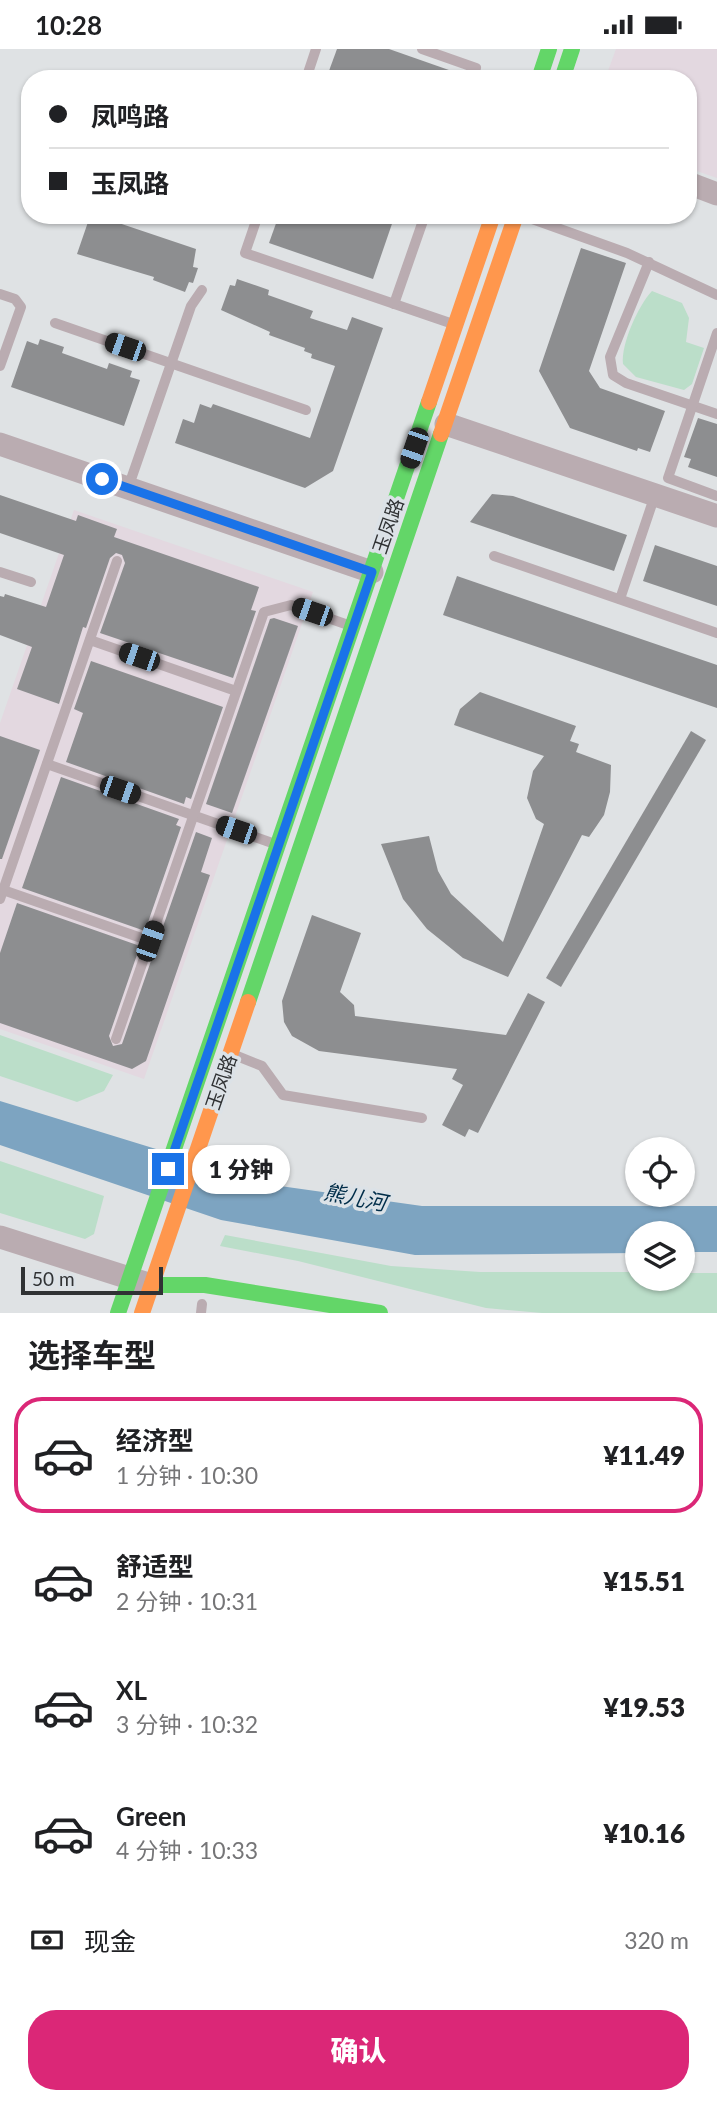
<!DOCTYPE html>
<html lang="zh">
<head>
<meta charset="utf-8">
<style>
	:root { --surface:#fff; --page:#f2f2f2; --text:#202124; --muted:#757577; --line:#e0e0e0; --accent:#db2777 }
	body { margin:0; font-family:Lato,"Noto Sans SC",sans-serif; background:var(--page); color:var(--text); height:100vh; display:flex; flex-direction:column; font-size:26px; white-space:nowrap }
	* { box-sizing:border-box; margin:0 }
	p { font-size:23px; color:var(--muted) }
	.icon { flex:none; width:38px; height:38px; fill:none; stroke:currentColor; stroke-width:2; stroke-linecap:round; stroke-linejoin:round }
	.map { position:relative; height:1264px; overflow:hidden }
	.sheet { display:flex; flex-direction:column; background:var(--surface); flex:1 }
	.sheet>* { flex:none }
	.guide { position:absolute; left:21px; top:21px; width:676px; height:154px; border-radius:28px; box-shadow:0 2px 5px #0004; display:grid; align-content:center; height:154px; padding:0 28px; background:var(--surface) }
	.controls { position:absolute; left:625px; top:1088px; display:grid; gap:14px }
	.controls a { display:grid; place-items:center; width:70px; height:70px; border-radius:50%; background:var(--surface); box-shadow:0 2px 5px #0004; font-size:35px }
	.scale { position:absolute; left:21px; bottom:18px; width:142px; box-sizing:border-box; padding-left:7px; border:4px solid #303234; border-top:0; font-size:19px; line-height:24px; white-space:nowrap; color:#303234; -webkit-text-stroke:5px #dce2e7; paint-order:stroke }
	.end { position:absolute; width:32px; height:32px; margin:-16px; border:9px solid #1a73e8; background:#fff; box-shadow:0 0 0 4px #fff }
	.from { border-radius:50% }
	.bubble { position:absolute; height:49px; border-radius:24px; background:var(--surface); box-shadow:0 2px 5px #0004; font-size:23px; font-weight:800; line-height:49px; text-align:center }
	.car { position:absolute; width:21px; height:42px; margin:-21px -10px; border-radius:9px; box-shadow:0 0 5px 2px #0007; background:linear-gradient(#222 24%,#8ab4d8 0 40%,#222 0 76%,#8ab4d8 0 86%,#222 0) }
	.guide b { display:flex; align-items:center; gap:24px; height:66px; font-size:26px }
	.guide b+b { border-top:2px solid var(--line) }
	.guide i { width:18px; height:18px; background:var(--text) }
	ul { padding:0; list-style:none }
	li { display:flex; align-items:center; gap:21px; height:116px; margin:0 14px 10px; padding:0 14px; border:4px solid transparent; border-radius:28px }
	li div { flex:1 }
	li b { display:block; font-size:26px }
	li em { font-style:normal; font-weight:800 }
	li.active { border-color:var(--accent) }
	li>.icon { width:63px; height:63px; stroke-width:1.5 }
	h2 { padding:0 28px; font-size:32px; line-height:84px }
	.pay { display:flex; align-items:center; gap:18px; height:77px; padding:0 28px; font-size:26px }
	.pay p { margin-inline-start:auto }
	.action { display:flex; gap:14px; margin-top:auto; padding:14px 28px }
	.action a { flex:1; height:80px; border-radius:28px; background:var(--accent); color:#fff; font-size:28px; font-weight:800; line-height:80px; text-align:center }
	.status { display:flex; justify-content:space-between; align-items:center; height:49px; padding:0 35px; background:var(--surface); direction:ltr }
	.status svg { height:19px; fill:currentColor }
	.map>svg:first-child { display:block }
	.commercial { fill:#e3d8e0 }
	.green { fill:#bbdec9 }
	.water { fill:#7da4c1 }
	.building { fill:#8d8e90 }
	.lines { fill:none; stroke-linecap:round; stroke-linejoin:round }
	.lane { stroke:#baacb1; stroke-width:10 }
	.street { stroke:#baacb1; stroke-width:23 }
	.fast { stroke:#63d668; stroke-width:16 }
	.slow { stroke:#ff974d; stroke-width:16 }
	.route { stroke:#1a73e8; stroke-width:9 }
	.labels { text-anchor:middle; stroke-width:7; stroke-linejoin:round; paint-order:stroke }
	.street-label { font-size:19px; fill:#303234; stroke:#dce2e7 }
	.water-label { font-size:21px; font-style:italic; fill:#002d49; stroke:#dce2e7 }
</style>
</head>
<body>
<div class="status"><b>10:28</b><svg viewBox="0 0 49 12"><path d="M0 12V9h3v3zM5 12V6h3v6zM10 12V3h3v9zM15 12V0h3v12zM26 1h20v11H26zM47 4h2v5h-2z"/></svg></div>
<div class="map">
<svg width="717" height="1264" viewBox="0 0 717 1264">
	<rect width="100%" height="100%" fill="#dfe2e4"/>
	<!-- commercial -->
	<g class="commercial">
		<polygon points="616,0 717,0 717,129 688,119 688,30 605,30"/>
		<polygon points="74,461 313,543 144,1030 0,980 0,674"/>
	</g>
	<!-- green -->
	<g class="green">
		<path d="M652,242L682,254L689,269L686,293L704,299L692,335L684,341L636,328L623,315C621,295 638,257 652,242Z"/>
		<polygon points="0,986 113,1026 104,1042 77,1053 0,1027"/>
		<polygon points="0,1112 104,1147 94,1185 85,1190 0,1164"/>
		<polygon points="225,1186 391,1217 480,1223 637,1223 637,1230 682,1230 683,1224 717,1224 717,1264 542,1264 486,1259 298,1212 220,1197"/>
	</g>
	<!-- water -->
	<polygon class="water" points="0,1052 273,1136 422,1157 717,1157 717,1203 683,1203 682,1185 637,1185 637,1204 415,1206 221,1171 0,1096"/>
	<!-- building -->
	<g class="building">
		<polygon points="337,0 389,0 466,27 465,30 326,30"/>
		<polygon points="95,166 196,200 193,218 198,219 193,234 189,233 185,243 153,231 154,228 77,205 88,173 92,174"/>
		<polygon points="279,166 395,166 373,230 269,194"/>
		<polygon points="581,199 626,214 589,322 600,339 665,362 650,403 638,399 637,402 570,379 539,322"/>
		<polygon points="237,230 269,241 268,246 313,262 310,269 347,281 352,268 383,279 333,422 305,439 175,394 183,370 194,374 200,355 211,359 213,355 310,389 335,317 311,309 312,305 304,302 305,299 269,286 270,283 221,261 230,236 235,237"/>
		<polygon points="40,290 64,298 62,304 107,320 109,314 132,322 130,328 140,331 124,377 11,338 27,292 38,296"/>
		<polygon points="698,369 717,375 717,428 688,418 691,410 684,408"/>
		<polygon points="492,445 513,447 627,486 614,522 470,473"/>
		<polygon points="0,446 76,472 78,466 117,480 114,488 259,538 251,561 256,562 233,629 100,584 125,514 122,506 116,504 110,509 86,579 83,578 59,655 17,640 32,598 0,586 0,547 4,548 5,545 46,558 64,506 0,484"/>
		<polygon points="655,496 717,517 717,557 643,532"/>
		<polygon points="457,527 717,616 717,659 443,566"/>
		<polygon points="274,569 298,577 232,764 206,755 270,570"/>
		<polygon points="91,612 223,658 191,750 186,748 184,755 66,713 83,664 74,660"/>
		<polygon points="480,643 576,677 570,692 579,695 576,703 611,716 610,743 604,766 589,788 582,786 508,928 463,909 427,880 403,850 381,795 429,787 438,822 451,845 503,893 544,775 536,770 527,749 533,722 544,707 454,676 460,660"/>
		<polygon points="691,682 706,691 561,938 546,929"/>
		<polygon points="0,687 40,701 2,810 0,810"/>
		<polygon points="61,728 179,770 176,776 181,778 145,882 22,839"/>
		<polygon points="196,783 212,789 201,823 210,826 146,1012 132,1020 0,974 0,904 17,854 140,897 109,987 113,997 122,995"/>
		<polygon points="312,866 361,884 340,943 354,956 355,967 506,986 528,944 545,953 478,1084 469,1080 465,1088 442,1076 463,1036 452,1030 457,1020 319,1002 292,987 284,973 282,952"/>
	</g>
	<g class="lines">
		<!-- lane -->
		<g class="lane">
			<polyline points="422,0 476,19 473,30"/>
			<polyline points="306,30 316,0"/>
			<polyline points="258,166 245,204 453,275"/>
			<polyline points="521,166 627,204 717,246"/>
			<polyline points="649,213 610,308 613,326 626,334 717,365"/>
			<polyline points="0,245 15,250 21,258 0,317"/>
			<polyline points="394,255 425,166"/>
			<polyline points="55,274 306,361"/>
			<polyline points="717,284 668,429 717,447"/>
			<polyline points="128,439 191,257 202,241"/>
			<polyline points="494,507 717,584"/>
			<polyline points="0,523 31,533"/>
			<polyline points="620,550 655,446"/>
			<polyline points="90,591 236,642"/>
			<polyline points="47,715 275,795"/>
			<polyline points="3,841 150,892"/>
			<polyline points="0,850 117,512"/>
			<polyline points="116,990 264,563 291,556 351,577"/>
			<polyline points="232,1005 262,1017 283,1046 422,1069"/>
			<polyline points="201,1264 202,1255"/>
		</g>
		<!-- street -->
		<g class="street">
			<polyline points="688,134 717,145"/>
			<polyline points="446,375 717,467"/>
			<polyline points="0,395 372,523"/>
			<polyline points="0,1188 145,1234"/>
		</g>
		<!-- fast -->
		<g class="fast">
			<polyline points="539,30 549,0"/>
			<polyline points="562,30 572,0"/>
			<polyline points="248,953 441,385"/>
			<polyline points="152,1236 205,1236 380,1264"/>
			<polyline points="118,1264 429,353"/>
		</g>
		<!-- slow -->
		<g class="slow">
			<polyline points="429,353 493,166"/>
			<polyline points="441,385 516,166"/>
			<polyline points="142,1264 248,953"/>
		</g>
	</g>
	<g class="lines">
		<!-- route -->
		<polyline class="route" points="102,430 372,523 168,1120"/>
	</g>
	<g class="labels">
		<!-- street labels -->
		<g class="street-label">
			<text transform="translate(388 477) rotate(-71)" y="7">玉凤路</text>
			<text transform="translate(221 1033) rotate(-71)" y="7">玉凤路</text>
		</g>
		<!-- water labels -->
		<g class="water-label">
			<text transform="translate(355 1149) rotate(11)" y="7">熊儿河</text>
		</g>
	</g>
</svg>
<div class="controls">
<a><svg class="icon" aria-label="locate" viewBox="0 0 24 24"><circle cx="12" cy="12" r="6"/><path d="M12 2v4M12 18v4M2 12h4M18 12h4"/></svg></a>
<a><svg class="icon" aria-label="layers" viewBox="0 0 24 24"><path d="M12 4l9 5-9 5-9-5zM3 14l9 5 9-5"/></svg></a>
</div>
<div class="scale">50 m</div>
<i class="end from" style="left:102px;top:430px"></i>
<i class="end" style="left:168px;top:1120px"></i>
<div class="bubble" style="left:192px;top:1096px;width:98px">1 分钟</div>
<i class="car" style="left:125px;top:298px;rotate:289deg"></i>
<i class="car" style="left:414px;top:399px;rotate:199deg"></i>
<i class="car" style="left:312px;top:563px;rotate:289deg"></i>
<i class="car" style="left:139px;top:608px;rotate:289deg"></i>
<i class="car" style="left:120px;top:741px;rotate:109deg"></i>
<i class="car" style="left:236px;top:781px;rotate:289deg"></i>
<i class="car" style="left:150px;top:892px;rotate:19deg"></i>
<div class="guide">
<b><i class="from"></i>凤鸣路</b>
<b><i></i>玉凤路</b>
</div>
</div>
<section class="sheet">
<h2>选择车型</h2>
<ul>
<li class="active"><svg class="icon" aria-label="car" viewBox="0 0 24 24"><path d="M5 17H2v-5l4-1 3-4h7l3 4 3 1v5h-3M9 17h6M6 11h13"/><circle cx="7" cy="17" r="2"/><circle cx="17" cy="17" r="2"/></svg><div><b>经济型</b><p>1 分钟 · 10:30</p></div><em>¥11.49</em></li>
<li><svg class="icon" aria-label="car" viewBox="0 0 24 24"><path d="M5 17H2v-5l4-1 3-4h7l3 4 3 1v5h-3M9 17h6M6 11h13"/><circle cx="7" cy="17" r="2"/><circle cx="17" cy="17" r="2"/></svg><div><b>舒适型</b><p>2 分钟 · 10:31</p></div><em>¥15.51</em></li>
<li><svg class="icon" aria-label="car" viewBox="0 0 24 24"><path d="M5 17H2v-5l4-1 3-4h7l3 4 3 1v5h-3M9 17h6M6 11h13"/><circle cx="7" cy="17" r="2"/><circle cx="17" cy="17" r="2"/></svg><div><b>XL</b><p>3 分钟 · 10:32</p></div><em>¥19.53</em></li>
<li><svg class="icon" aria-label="car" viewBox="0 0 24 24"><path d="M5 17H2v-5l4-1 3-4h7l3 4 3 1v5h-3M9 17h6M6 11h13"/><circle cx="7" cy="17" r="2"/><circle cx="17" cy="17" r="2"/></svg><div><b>Green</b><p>4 分钟 · 10:33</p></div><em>¥10.16</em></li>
</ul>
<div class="pay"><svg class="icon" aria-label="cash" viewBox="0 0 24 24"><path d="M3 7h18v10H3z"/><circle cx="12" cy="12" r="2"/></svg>现金<p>320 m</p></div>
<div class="action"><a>确认</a></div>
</section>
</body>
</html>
